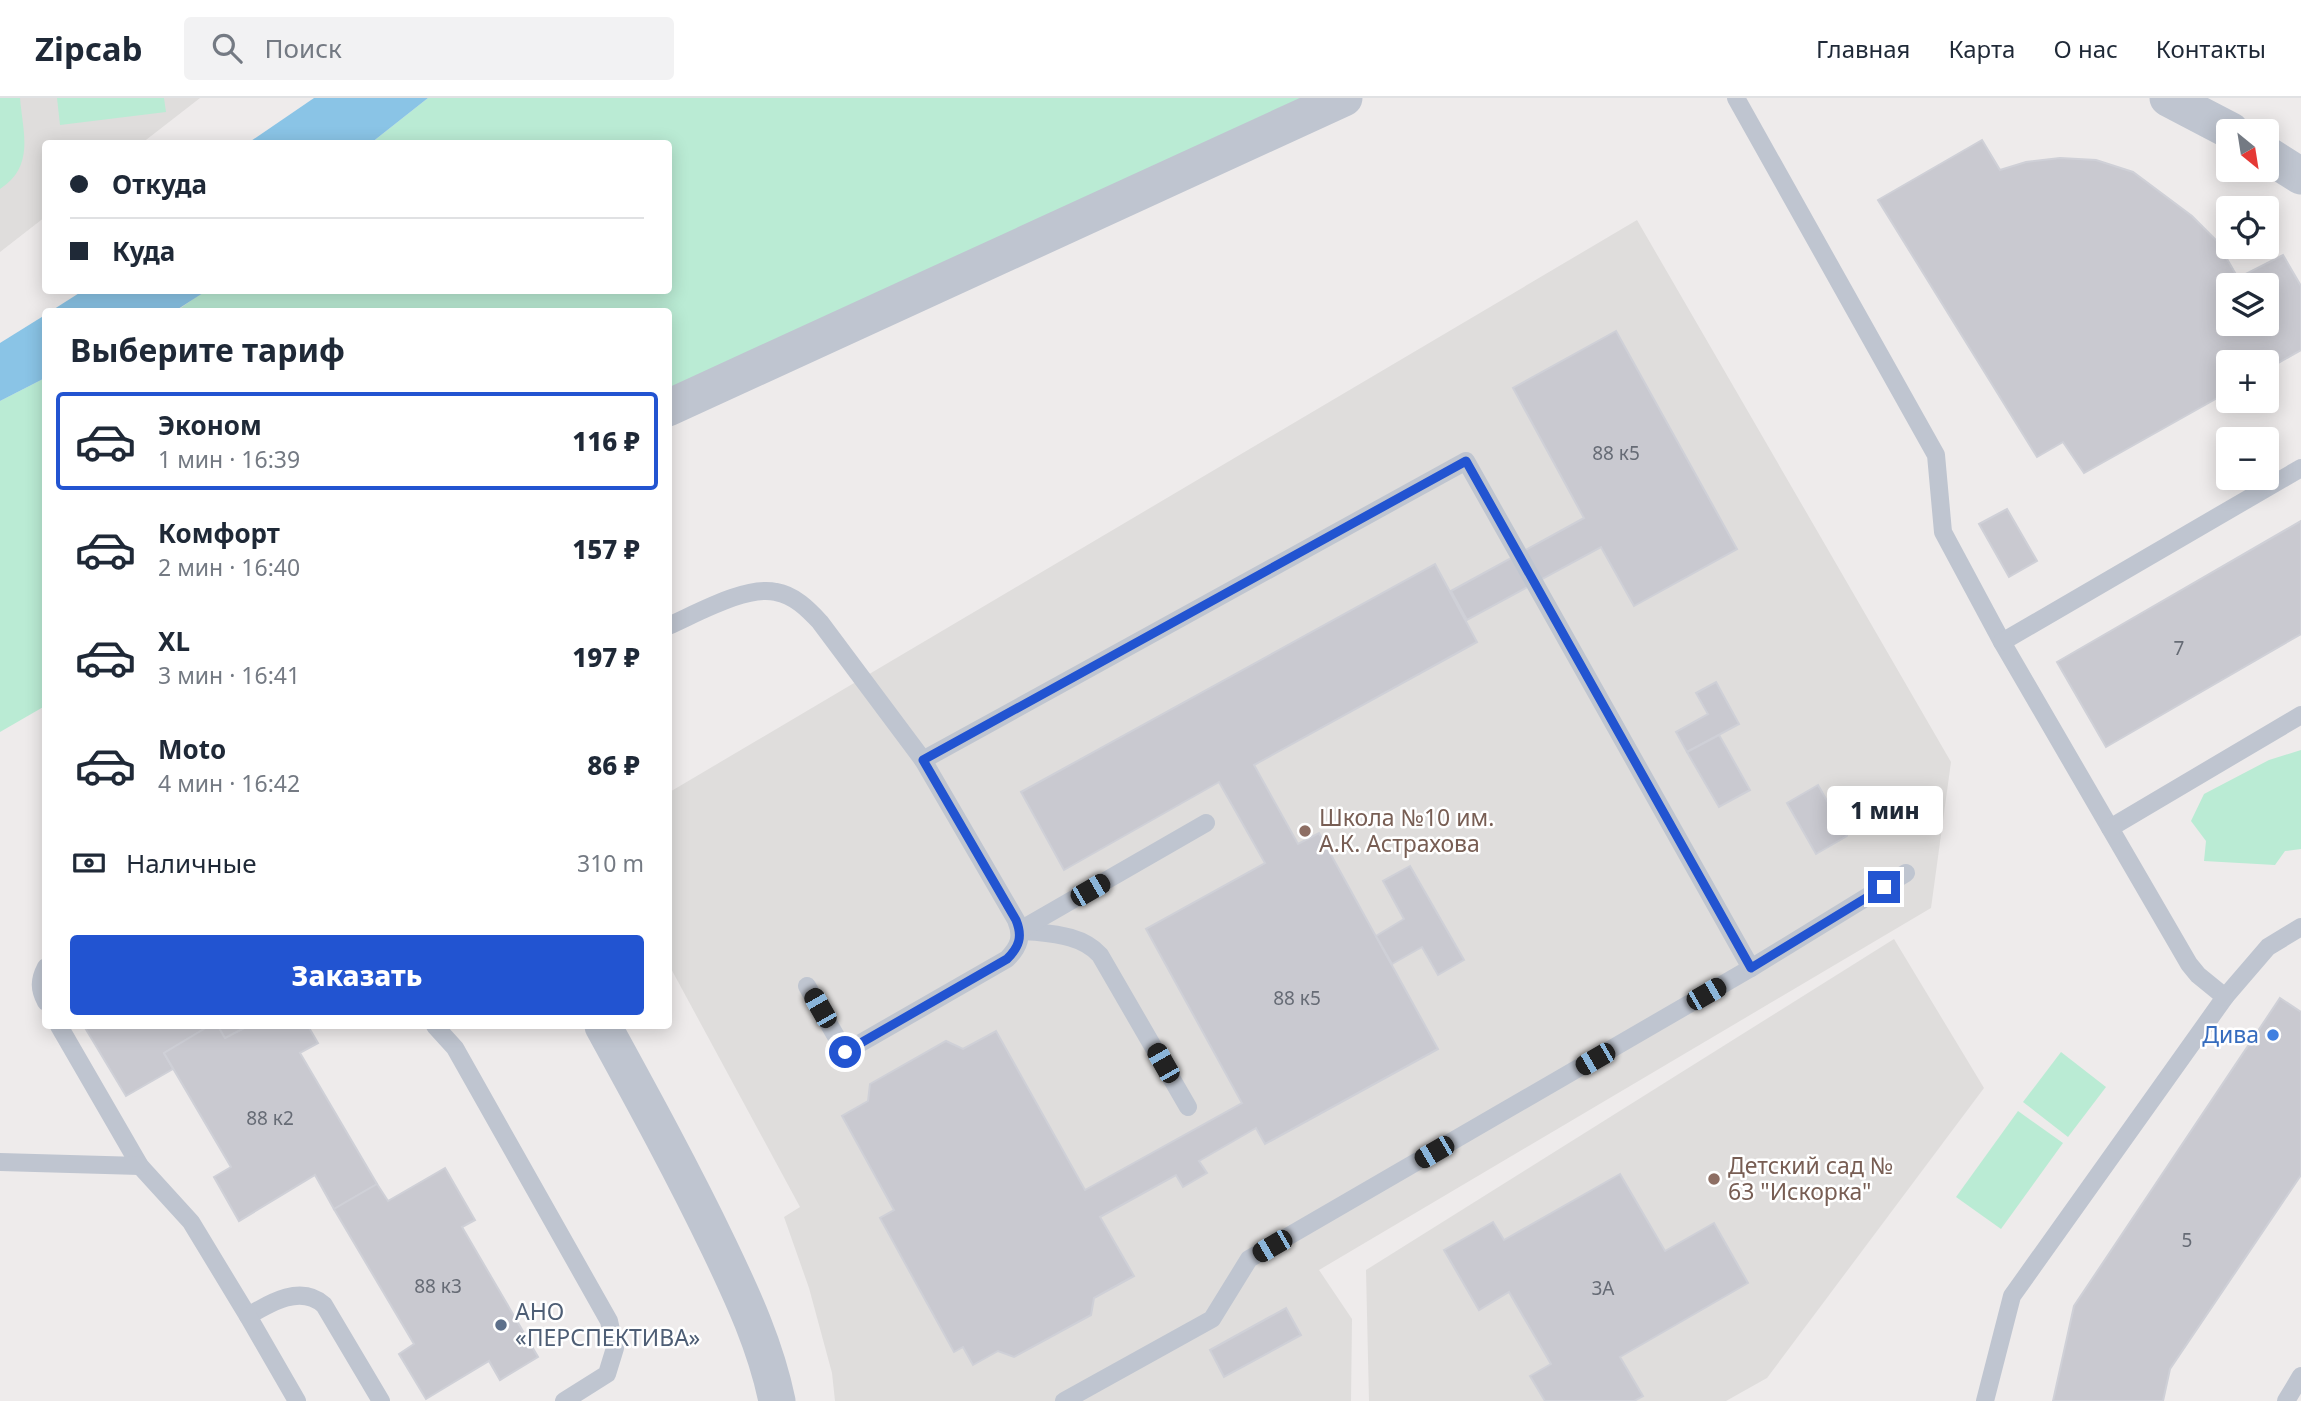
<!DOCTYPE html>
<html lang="ru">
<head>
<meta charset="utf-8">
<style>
	:root { --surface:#fff; --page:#f2f2f3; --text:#1f2937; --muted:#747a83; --line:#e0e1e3; --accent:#2254d1 }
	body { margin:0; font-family:"Noto Sans",sans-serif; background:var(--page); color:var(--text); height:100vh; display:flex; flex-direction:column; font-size:26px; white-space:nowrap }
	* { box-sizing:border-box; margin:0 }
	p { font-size:23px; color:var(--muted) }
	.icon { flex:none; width:38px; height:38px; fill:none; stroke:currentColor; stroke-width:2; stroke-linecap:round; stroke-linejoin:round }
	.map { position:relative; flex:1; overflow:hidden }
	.panel { position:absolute; left:42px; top:210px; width:630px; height:721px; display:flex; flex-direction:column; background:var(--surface); border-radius:7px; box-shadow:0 4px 18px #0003 }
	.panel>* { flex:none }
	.hud { position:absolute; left:42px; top:42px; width:630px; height:154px; border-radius:7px; box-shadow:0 4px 18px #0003; display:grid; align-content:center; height:154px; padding:0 28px; background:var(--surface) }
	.needle { width:46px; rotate:150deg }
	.buttons { position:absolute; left:2216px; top:21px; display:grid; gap:14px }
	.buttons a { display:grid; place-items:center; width:63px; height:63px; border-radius:7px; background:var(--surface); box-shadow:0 4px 18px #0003; font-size:35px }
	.end { position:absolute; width:32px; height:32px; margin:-16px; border:9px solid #2254d1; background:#fff; box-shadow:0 0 0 4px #fff }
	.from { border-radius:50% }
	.bubble { position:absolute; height:49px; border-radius:7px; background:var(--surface); box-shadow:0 4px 18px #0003; font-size:23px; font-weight:800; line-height:49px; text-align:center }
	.car { position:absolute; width:21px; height:42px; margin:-21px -10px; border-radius:9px; box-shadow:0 0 5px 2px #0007; background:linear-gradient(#222 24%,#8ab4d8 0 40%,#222 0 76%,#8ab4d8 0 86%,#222 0) }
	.hud b { display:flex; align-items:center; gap:24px; height:66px; font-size:26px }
	.hud b+b { border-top:2px solid var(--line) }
	.hud i { width:18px; height:18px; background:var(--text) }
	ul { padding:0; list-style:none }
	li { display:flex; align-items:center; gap:21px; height:98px; margin:0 14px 10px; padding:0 14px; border:4px solid transparent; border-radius:7px }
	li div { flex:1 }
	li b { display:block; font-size:26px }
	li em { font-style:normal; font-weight:800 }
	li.selected { border-color:var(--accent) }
	li>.icon { width:63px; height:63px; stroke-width:1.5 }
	h2 { padding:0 28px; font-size:32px; line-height:84px }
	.pay { display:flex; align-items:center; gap:18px; height:77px; padding:0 28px; font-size:26px }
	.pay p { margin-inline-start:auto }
	.cta { display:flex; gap:14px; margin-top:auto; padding:14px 28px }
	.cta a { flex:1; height:80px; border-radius:7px; background:var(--accent); color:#fff; font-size:28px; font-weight:800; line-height:80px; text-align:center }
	header { display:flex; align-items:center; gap:42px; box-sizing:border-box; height:98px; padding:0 35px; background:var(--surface); border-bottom:2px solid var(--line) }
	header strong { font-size:33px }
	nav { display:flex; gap:38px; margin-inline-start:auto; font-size:24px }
	.search { width:490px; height:63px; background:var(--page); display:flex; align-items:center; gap:18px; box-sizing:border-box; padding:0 24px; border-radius:7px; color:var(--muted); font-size:26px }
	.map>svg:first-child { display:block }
	.education { fill:#dfdddc }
	.green { fill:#baebd4 }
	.water { fill:#8ac4e6 }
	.building { fill:#c9c9d0; stroke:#cfd0d7; stroke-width:2; fill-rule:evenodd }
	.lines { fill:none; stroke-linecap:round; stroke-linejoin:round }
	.lane { stroke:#bfc5d0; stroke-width:18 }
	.street { stroke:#bfc5d0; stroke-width:37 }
	.route { stroke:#2254d1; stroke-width:9 }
	.education-dot { fill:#8d6e63; stroke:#fff; stroke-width:2.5 }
	.shop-dot { fill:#3f7fe0; stroke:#fff; stroke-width:2.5 }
	.service-dot { fill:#5c6f8a; stroke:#fff; stroke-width:2.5 }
	.labels { text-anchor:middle; stroke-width:5; stroke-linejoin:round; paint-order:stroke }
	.number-label { font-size:19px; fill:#666b75 }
	.education-label { font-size:23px; fill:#785e54; stroke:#fff; text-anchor:start }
	.shop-label { font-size:23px; fill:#366cbe; stroke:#fff; text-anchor:end }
	.service-label { font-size:23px; fill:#4e5e75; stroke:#fff; text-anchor:start }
</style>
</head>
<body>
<header>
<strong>Zipcab</strong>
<div class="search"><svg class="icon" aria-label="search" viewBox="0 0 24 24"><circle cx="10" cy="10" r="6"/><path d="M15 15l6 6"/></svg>Поиск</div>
<nav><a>Главная</a><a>Карта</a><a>О нас</a><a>Контакты</a></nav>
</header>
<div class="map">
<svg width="2301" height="1303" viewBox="0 0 2301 1303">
	<rect width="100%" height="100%" fill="#eeebeb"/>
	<!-- education -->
	<g class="education">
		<polygon points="0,0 200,0 142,45 46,46 45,119 0,154"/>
		<polygon points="1637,122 1951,664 1931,810 1319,1172 1352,1221 1351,1303 835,1303 832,1275 809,1190 784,1119 800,1109 669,867 668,695"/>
		<polygon points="1894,841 1984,990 1767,1280 1726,1303 1369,1303 1366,1172"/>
	</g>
	<!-- green -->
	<g class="green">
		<path d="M0,0H20C23,36 35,68 0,91Z"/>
		<polygon points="57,0 164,0 166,14 60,27"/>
		<polygon points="428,0 1301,0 669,292 668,214 175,214 206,192 668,192 668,46 371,45"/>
		<polygon points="45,280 45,608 0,634 0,303"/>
		<polygon points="2301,652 2301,751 2285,753 2275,767 2204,763 2206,743 2191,723 2204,696 2269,662"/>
		<polygon points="2061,954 2106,989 2068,1039 2023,1004"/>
		<polygon points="2018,1013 2063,1045 2001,1131 1956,1099"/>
	</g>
	<!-- water -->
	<g class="water">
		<polygon points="314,0 428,0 371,45 248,45"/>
		<polygon points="84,192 206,192 206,193 175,213 51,213"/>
		<polygon points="45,217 45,280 0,303 0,245"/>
	</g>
	<!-- building -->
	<g class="building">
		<path d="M1982,42L2000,72L2026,64L2060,60L2096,62L2133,74L2192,118L2216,142L2238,180L2283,157L2301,188V252L2266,272V264H2228V294L2084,375L2063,344L2037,359L1878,102ZM2228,187H2266V226H2228Z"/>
		<polygon points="1616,233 1737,451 1634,508 1601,449 1467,522 1451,493 1584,420 1513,290"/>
		<polygon points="2007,411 2037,463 2009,479 1979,426"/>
		<polygon points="2301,423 2301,536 2106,649 2057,564"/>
		<polygon points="1435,466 1477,544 1254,667 1298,746 1319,735 1438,951 1265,1046 1256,1030 1199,1063 1207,1075 1183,1089 1176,1077 1100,1119 1134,1178 1094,1200 1091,1217 1014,1259 998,1253 973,1267 963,1249 954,1254 880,1120 894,1112 842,1018 868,1003 870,986 946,943 963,951 996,933 1085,1092 1242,1005 1146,831 1265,765 1219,684 1064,772 1021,694"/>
		<polygon points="1716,584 1739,626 1687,654 1676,634 1708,616 1696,595"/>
		<polygon points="1719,637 1750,692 1719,709 1687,654"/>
		<polygon points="1818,687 1847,738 1816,756 1787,705"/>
		<polygon points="1410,768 1464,862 1438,877 1422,849 1392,866 1376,838 1404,821 1383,783"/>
		<polygon points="2280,900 2301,914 2301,1077 2170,1271 2163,1303 2053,1303 2074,1208"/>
		<polygon points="84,928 209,928 164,955 173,971 126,998"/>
		<polygon points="209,928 218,928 225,940 248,928 308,928 318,945 300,955 377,1086 334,1111 315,1077 239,1123 214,1079 231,1069 164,955"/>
		<polygon points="218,928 248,928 225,940"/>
		<polygon points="445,1070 475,1122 462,1129 538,1259 500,1282 489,1263 426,1301 399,1256 414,1246 334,1111 377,1086 388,1103"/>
		<polygon points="1620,1076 1665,1153 1714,1125 1748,1185 1620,1259 1643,1298 1634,1303 1545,1303 1530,1278 1551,1266 1509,1194 1479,1212 1444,1152 1493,1124 1504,1142"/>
		<polygon points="1286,1210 1301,1237 1224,1279 1210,1252"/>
	</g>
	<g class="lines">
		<!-- lane -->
		<g class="lane">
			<polyline points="1736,0 1936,357 1943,434 2002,544 2189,866 2198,877 2225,899 2012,1198 1985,1303"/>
			<path d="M668,528C696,516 746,487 776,494C794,497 808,511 820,524L923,662L1466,363L1751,870L1249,1161L1212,1221L1064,1303"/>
			<polyline points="2002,544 2301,370"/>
			<polyline points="2110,730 2301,617"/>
			<path d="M1020,832C1047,836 1080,835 1100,857L1188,1009"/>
			<polyline points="1020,832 1206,725"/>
			<path d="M46,869C39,882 39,891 46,904"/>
			<polyline points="1751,870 1906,775"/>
			<path d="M807,888L845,954L1007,861C1019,849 1023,839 1016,822L923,662"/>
			<polyline points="2225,899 2268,849 2301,829"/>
			<path d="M59,928L140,1068L191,1124L248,1218C270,1205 301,1186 324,1207L381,1303"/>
			<polyline points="435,928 455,950 609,1223 615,1250 607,1276 564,1303"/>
			<polyline points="0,1064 140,1068"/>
			<polyline points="248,1218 297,1303"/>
			<polyline points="2286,1303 2301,1278"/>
		</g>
		<!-- street -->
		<g class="street">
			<polyline points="2168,0 2231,33"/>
			<polyline points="2266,56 2301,78"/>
			<polyline points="668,310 1344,0"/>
			<path d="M603,928C643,1001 683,1074 719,1149C743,1199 766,1249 777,1303"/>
		</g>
	</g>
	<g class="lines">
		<!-- route -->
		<path class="route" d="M845,954L1007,861C1019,849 1023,839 1016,822L923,662L1466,363L1751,870L1884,789"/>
	</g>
	<!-- markers -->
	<g class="education-dot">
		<circle cx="1305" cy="733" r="7"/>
		<circle cx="1714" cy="1081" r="7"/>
	</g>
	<circle class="shop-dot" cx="2273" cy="937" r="7"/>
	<circle class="service-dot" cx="501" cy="1227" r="7"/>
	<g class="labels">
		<!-- number labels -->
		<g class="number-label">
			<text x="1616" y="362">88 к5</text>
			<text x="2179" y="557">7</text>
			<text x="1297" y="907">88 к5</text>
			<text x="270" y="1027">88 к2</text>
			<text x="2187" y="1149">5</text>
			<text x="438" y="1195">88 к3</text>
			<text x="1603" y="1197">3А</text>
		</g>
		<!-- education labels -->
		<g class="education-label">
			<text x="1319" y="728">Школа №10 им.<tspan x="1319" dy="26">А.К. Астрахова</tspan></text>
			<text x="1728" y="1076">Детский сад №<tspan x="1728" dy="26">63 "Искорка"</tspan></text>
		</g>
		<!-- shop labels -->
		<g class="shop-label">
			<text x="2259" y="945">Дива</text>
		</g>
		<!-- service labels -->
		<g class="service-label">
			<text x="515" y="1222">АНО<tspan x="515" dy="26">«ПЕРСПЕКТИВА»</tspan></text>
		</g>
	</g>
</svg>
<div class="buttons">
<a><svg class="needle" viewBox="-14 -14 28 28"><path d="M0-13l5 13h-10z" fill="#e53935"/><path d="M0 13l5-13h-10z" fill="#747a83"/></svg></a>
<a><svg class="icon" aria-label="locate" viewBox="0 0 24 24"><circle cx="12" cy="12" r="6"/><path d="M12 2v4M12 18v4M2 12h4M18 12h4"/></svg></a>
<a><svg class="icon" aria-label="layers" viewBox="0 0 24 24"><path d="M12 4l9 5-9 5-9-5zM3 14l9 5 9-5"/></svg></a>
<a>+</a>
<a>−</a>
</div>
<i class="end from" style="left:845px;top:954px"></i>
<i class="end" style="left:1884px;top:789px"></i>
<div class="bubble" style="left:1827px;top:688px;width:116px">1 мин</div>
<i class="car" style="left:1090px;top:792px;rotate:60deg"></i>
<i class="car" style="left:1706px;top:896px;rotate:60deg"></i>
<i class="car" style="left:820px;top:910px;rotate:330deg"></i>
<i class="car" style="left:1595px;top:961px;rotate:240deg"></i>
<i class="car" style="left:1163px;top:965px;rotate:330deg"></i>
<i class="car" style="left:1434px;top:1054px;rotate:240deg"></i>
<i class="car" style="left:1272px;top:1148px;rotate:240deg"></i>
<div class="hud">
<b><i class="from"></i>Откуда</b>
<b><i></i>Куда</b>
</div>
<section class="panel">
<h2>Выберите тариф</h2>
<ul>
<li class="selected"><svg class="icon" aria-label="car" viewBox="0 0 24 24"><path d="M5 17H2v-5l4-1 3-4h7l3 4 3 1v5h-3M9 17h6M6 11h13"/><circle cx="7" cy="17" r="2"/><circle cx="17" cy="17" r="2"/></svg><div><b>Эконом</b><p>1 мин · 16:39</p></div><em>116 ₽</em></li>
<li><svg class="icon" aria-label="car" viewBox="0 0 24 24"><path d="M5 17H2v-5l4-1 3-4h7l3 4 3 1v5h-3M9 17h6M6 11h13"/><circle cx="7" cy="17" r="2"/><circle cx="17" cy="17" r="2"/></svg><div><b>Комфорт</b><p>2 мин · 16:40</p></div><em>157 ₽</em></li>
<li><svg class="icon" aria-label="car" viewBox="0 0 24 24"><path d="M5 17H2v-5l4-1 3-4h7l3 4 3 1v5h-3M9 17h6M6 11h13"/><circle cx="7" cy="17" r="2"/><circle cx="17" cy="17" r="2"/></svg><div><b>XL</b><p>3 мин · 16:41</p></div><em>197 ₽</em></li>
<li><svg class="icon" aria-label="car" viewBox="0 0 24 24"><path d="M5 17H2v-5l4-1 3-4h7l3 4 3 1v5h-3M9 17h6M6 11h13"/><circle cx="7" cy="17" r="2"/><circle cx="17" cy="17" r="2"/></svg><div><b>Moto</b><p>4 мин · 16:42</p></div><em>86 ₽</em></li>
</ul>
<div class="pay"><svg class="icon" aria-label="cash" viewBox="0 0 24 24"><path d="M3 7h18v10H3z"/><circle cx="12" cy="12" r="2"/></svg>Наличные<p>310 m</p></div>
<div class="cta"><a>Заказать</a></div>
</section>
</div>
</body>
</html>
